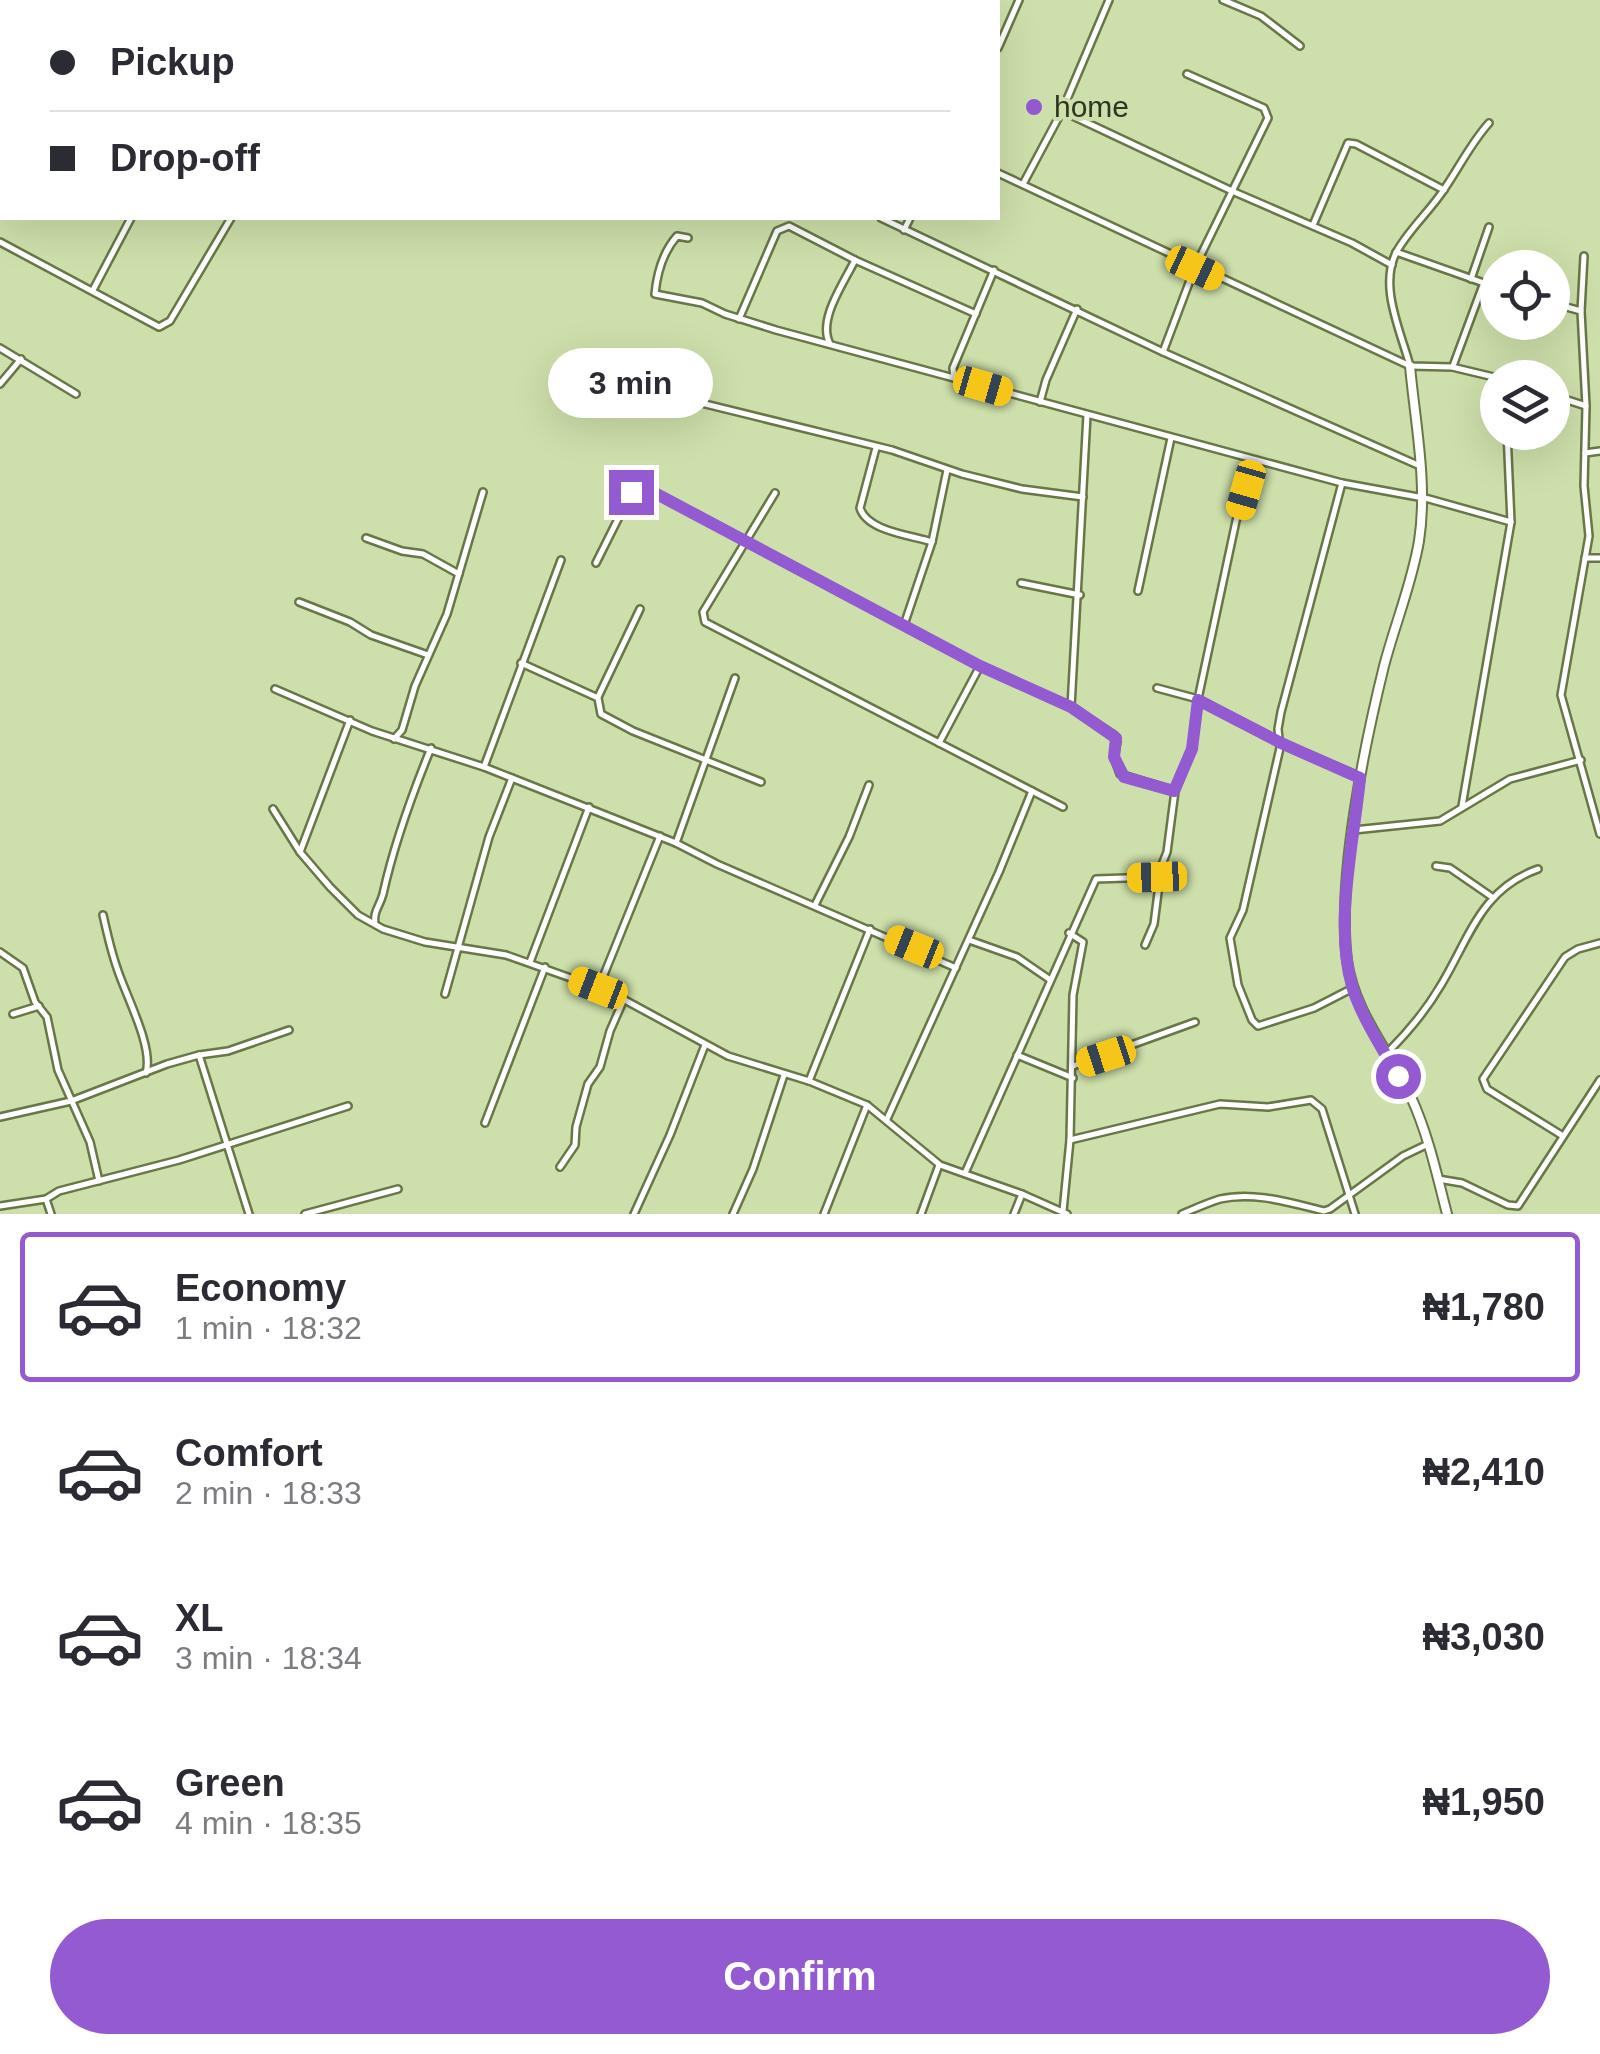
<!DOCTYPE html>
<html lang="en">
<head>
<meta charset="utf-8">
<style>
	:root { --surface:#fff; --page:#f7f7f7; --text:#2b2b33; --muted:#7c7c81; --line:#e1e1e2; --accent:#935ad1 }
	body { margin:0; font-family:Arial,sans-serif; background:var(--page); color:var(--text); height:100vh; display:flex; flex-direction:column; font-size:38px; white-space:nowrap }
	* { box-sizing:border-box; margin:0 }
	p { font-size:32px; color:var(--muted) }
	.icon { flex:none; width:55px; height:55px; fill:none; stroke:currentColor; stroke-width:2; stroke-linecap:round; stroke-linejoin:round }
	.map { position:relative; height:1214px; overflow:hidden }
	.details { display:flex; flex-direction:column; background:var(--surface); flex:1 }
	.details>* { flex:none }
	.guide { position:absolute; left:0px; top:0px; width:1000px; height:220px; box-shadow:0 10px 40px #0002; display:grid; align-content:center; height:220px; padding:0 50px; background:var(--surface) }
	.fabs { position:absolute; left:1480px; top:250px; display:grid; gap:20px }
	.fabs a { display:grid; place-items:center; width:90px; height:90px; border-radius:50%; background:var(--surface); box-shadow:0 10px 40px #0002; font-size:50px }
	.end { position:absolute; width:45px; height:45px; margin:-22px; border:12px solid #935ad1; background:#fff; box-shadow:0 0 0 5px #fff }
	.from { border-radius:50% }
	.bubble { position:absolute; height:70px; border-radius:35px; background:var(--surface); box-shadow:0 10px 40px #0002; font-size:32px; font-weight:700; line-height:70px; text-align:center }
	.car { position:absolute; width:30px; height:60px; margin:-30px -15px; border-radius:12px; box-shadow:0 0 8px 2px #0007; background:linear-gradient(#f5c518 24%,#345 0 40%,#f5c518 0 76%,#345 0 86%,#f5c518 0) }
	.guide b { display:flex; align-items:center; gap:35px; height:95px; font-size:38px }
	.guide b+b { border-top:2px solid var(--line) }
	.guide i { width:25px; height:25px; background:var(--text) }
	ul { padding:18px 0 0; list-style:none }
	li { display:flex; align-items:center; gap:30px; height:150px; margin:0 20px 15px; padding:0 30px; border:5px solid transparent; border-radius:10px }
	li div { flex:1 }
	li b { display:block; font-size:38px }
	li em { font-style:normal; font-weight:700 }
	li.on { border-color:var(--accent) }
	li>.icon { width:90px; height:90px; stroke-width:1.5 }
	.cta { display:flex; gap:20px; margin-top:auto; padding:20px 50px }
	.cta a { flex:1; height:115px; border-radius:60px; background:var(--accent); color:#fff; font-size:40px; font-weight:700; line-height:115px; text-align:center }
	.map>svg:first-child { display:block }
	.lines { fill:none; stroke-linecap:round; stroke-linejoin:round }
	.street-casing { stroke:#677747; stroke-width:10 }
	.secondary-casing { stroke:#677747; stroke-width:12 }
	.street { stroke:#fff; stroke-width:5 }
	.secondary { stroke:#fff; stroke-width:8 }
	.route { stroke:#935ad1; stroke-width:12 }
	.poi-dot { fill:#935ad1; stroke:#cddfaa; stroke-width:4 }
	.labels { text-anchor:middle; stroke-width:8; stroke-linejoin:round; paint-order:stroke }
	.poi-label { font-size:30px; fill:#2e3520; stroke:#cddfaa; text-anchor:start }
</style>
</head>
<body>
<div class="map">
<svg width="1600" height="1214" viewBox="0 0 1600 1214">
	<rect width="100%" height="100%" fill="#cddfaa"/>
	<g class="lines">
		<defs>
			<g id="street">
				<polyline points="296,0 301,2"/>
				<polyline points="413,0 415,2"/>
				<polyline points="1223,0 1261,16 1300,46"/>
				<polyline points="27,2 28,0"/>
				<polyline points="136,2 137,0"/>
				<polyline points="822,2 823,0"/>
				<polyline points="921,2 922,0"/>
				<polyline points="0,16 2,17"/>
				<polyline points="998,48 1019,0"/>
				<polyline points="0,58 2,53"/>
				<polyline points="1062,111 1232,191 1352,243 1392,265"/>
				<polyline points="0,130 2,131"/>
				<polyline points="998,173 1410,366 1452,367 1498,378"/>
				<polyline points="1023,184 1062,111 1109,0"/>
				<polyline points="881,218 1163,352 1420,466"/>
				<polyline points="1313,225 1348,143 1356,144 1444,190"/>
				<polyline points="904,230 910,218"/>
				<path d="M688,238L677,236C663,252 657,273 655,294L702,303L725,314L776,330L1342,483L1429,499L1511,522"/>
				<polyline points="0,242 159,327 170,321 231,218"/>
				<polyline points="1396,252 1498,288"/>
				<polyline points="1584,256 1581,311 1586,406 1584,486 1589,536 1561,695 1600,834"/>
				<polyline points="1471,279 1489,227"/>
				<polyline points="93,290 131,218"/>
				<polyline points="1552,303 1581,311"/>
				<polyline points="739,319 777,231 789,226 855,260 976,314"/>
				<path d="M830,344C817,320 844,283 855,260"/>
				<polyline points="0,348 76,394"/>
				<polyline points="1163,352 1195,267 1268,118 1264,108 1187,74"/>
				<path d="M1410,366C1401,332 1378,285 1397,251C1410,228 1431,210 1445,188C1460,166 1471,143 1489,123"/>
				<polyline points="1453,366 1483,285"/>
				<polyline points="954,378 953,368 994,270"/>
				<polyline points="0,384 21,359"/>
				<polyline points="1552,395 1586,406"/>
				<polyline points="689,400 892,450 962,474 1022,489 1083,497"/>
				<polyline points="1040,402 1046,380 1077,309"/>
				<path d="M876,448L860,508C867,531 910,535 932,542"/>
				<polyline points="1585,453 1600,451"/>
				<polyline points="1342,483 1281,712 1278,729 1280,748 1243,910 1230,938 1238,985 1252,1020 1258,1026 1314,1008 1353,988"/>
				<polyline points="775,493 703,612 705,622 1063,807"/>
				<polyline points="366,538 402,551 423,554 459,574"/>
				<polyline points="1585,558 1600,558"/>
				<polyline points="596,563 631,493 640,490 653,492 980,666 1071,707 1114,735 1117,742 1114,757 1120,774 1175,791"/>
				<polyline points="1021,583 1080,595"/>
				<polyline points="1138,591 1171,438"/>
				<polyline points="299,602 350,622 371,635 428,655"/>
				<polyline points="904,625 932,542 947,470"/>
				<polyline points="521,663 598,698 601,714 633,731 761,782"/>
				<polyline points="1157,688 1198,699 1281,743 1361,777"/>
				<polyline points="275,689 372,731 484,767 676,843 717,864 956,968"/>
				<polyline points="598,697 640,609"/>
				<polyline points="1071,707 1087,415"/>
				<polyline points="394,739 402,730 415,686 447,614 483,492"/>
				<polyline points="939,743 980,666"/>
				<polyline points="484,767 561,560"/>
				<polyline points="1462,806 1511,522 1507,432"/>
				<polyline points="273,809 300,852 330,887 358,915 383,929 425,942 506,955 610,992 728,1056 809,1081 867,1105 940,1165 1022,1194 1067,1214"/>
				<polyline points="1354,830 1440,821 1510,779 1581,760"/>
				<polyline points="676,843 735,678"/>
				<polyline points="300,852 350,720"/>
				<polyline points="1436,866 1450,868 1492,897"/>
				<polyline points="815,905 849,837 869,785"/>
				<path d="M103,915C107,933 111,951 117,968C125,994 154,1047 146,1073"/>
				<path d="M375,924C373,911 380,906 383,894C394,844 411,797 431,748"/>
				<polyline points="969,940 1017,957 1049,979"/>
				<polyline points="1145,945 1154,924 1159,885 1157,877 1167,852 1175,791 1192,749 1198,699 1236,521 1255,460"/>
				<polyline points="0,952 23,968 35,1002 47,1017 58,1070 90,1142 99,1181"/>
				<polyline points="530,962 589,807"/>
				<polyline points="599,987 660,836"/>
				<polyline points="445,994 489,837 512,778"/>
				<polyline points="13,1014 39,1006"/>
				<path d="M1388,1052C1408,1032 1427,1009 1441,985C1470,937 1481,889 1538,869"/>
				<polyline points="199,1055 249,1214"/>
				<polyline points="1017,1055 1073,1078"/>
				<polyline points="1073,1066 1195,1022"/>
				<polyline points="809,1081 870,929"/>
				<polyline points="0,1117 71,1101 167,1064 199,1055 228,1051 289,1030"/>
				<polyline points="887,1119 999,872 1032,791"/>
				<polyline points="485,1123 545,967"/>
				<polyline points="1563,1136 1487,1089 1483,1079 1565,957 1578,949 1600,943"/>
				<polyline points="1070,1140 1220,1104 1268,1107 1311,1100 1322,1109 1355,1214"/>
				<polyline points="560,1167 575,1145 576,1127 588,1084 600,1067 610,1031 624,999"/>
				<polyline points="965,1173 1096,879 1155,877"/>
				<polyline points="1438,1179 1462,1183 1508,1205 1518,1206 1600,1080"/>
				<polyline points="46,1199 51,1214"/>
				<polyline points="0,1206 46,1199 59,1191 179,1160 348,1106"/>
				<polyline points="1063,1211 1070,1140 1073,995 1083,942 1069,933"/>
				<polyline points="305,1214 398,1189"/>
				<polyline points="634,1214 670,1135 705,1045"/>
				<polyline points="733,1214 753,1169 784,1075"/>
				<polyline points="824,1214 867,1105"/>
				<polyline points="921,1214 939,1165"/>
				<polyline points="1014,1214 1022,1194"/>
				<path d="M1182,1214C1194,1209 1207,1203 1220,1199C1254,1191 1291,1203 1324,1211L1330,1209L1403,1156L1428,1144"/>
			</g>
			<path id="secondary" d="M1410,366C1415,422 1428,484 1419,541C1412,583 1395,624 1384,666C1364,747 1337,878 1347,960C1354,1012 1390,1052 1411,1097C1428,1134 1437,1175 1447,1214"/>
		</defs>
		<!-- street casing -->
		<use href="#street" class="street-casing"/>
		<!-- secondary casing -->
		<use href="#secondary" class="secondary-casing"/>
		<!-- street -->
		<use href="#street" class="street"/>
		<!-- secondary -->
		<use href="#secondary" class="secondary"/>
	</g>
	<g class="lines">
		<!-- route -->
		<path class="route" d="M631,492H653L980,666L1071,707L1116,738L1114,757L1124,777L1174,791L1192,749L1198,700L1281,743L1360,778C1354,841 1334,924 1352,986C1361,1016 1382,1048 1398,1076"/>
	</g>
	<!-- markers -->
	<circle class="poi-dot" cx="1034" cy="107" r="10"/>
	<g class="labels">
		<!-- poi labels -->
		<g class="poi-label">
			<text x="1054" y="117">home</text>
		</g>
	</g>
</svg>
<div class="fabs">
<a><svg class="icon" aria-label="locate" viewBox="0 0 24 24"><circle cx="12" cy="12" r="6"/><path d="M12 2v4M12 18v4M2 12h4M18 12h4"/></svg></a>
<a><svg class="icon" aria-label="layers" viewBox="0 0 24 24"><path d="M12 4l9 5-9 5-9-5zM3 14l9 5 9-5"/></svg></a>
</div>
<i class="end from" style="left:1398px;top:1076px"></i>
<i class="end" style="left:631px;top:492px"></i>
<div class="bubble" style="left:548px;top:348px;width:165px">3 min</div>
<i class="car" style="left:1195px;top:268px;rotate:115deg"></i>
<i class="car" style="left:983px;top:386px;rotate:106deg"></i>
<i class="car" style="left:1246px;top:490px;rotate:196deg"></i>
<i class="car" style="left:1157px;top:877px;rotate:268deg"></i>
<i class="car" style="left:914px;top:947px;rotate:292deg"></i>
<i class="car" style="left:598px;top:988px;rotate:291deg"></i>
<i class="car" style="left:1106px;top:1056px;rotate:252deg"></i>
<div class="guide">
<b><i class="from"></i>Pickup</b>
<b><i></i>Drop-off</b>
</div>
</div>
<section class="details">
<ul>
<li class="on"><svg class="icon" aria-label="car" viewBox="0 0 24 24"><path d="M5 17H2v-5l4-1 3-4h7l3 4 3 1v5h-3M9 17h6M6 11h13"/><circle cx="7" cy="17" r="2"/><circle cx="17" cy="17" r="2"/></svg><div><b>Economy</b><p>1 min · 18:32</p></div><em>₦1,780</em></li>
<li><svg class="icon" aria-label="car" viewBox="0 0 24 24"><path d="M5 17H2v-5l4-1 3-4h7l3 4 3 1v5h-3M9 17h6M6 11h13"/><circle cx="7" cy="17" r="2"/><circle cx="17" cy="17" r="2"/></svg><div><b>Comfort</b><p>2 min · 18:33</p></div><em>₦2,410</em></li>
<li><svg class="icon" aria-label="car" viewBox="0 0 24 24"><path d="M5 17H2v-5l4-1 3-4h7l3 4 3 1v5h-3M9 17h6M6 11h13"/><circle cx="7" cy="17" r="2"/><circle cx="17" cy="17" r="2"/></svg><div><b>XL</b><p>3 min · 18:34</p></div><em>₦3,030</em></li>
<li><svg class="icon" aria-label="car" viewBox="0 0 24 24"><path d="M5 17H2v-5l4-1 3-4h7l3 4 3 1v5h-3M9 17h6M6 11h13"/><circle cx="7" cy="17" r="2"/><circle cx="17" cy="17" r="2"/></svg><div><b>Green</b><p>4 min · 18:35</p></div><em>₦1,950</em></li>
</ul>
<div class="cta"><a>Confirm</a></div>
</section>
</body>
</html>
